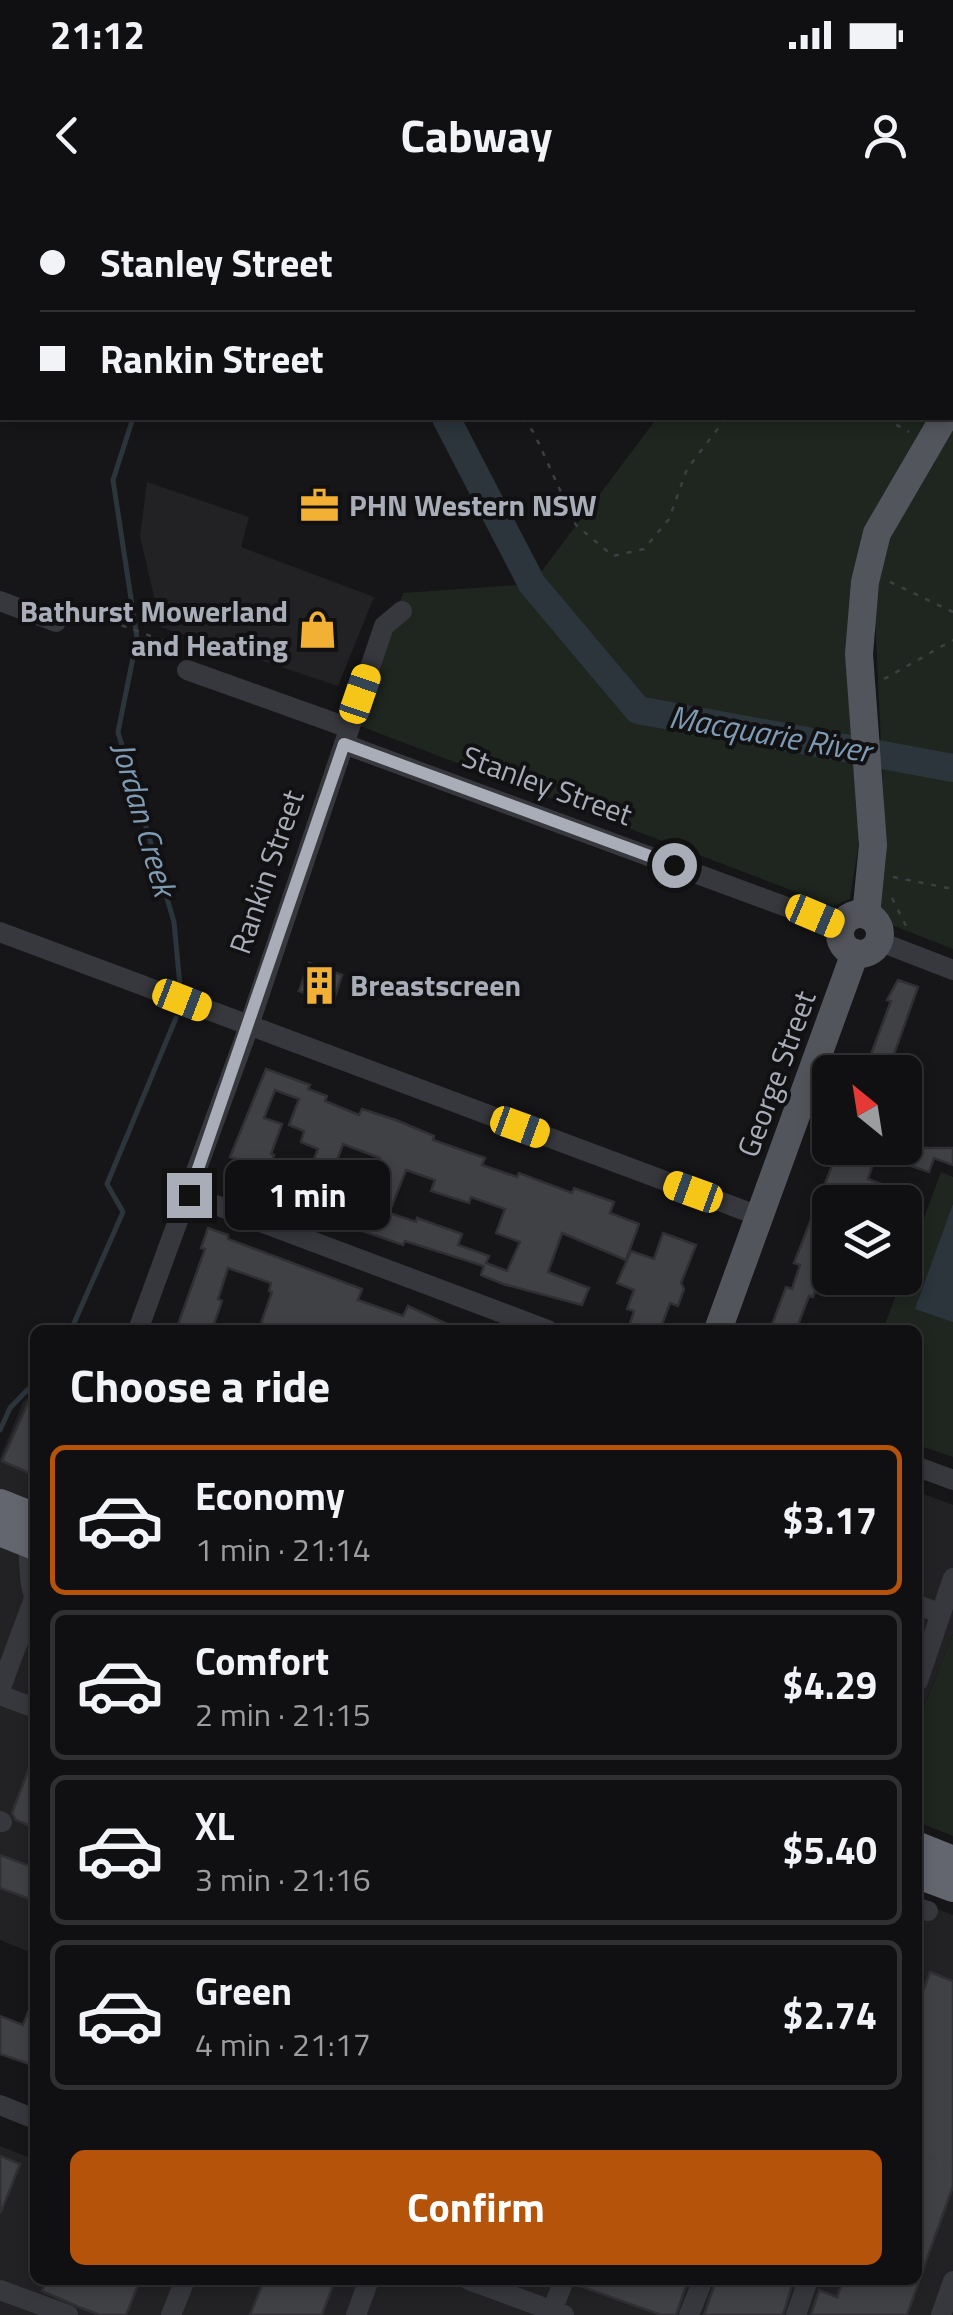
<!DOCTYPE html>
<html lang="en">
<head>
<meta charset="utf-8">
<style>
	:root { --surface:#101012; --page:#1e1e20; --text:#f1f3f6; --muted:#9c9d9f; --line:#303032; --accent:#b45309 }
	body { margin:0; font-family:"Titillium Web",sans-serif; background:var(--page); color:var(--text); height:100vh; display:flex; flex-direction:column; font-size:38px; white-space:nowrap }
	* { box-sizing:border-box; margin:0 }
	p { font-size:32px; color:var(--muted) }
	.icon { flex:none; width:55px; height:55px; fill:none; stroke:currentColor; stroke-width:2; stroke-linecap:round; stroke-linejoin:round }
	.map { position:relative; flex:1; overflow:hidden }
	.panel { position:absolute; left:30px; top:1125px; width:892px; height:960px; display:flex; flex-direction:column; background:var(--surface); border-radius:15px; box-shadow:0 5px 15px #0003,0 0 0 2px var(--line) }
	.panel>* { flex:none }
	.hud { position:absolute; left:0px; top:0px; width:955px; height:220px; box-shadow:0 5px 15px #0003,0 0 0 2px var(--line); display:grid; align-content:center; height:220px; padding:0 40px; background:var(--surface) }
	.needle { width:65px; rotate:330deg }
	.fabs { position:absolute; left:812px; top:855px; display:grid; gap:20px }
	.fabs a { display:grid; place-items:center; width:110px; height:110px; border-radius:15px; background:var(--surface); box-shadow:0 5px 15px #0003,0 0 0 2px var(--line); font-size:50px }
	.end { position:absolute; width:45px; height:45px; margin:-22px; border:12px solid #a8adb8; background:#111; box-shadow:0 0 0 5px #111 }
	.from { border-radius:50% }
	.bubble { position:absolute; height:70px; border-radius:15px; background:var(--surface); box-shadow:0 5px 15px #0003,0 0 0 2px var(--line); font-size:32px; font-weight:700; line-height:70px; text-align:center }
	.car { position:absolute; width:30px; height:60px; margin:-30px -15px; border-radius:12px; box-shadow:0 0 8px 2px #0007; background:linear-gradient(#f5c518 24%,#345 0 40%,#f5c518 0 76%,#345 0 86%,#f5c518 0) }
	.hud b { display:flex; align-items:center; gap:35px; height:95px; font-size:38px }
	.hud b+b { border-top:2px solid var(--line) }
	.hud i { width:25px; height:25px; background:var(--text) }
	ul { padding:0; list-style:none }
	li { display:flex; align-items:center; gap:30px; height:150px; margin:0 20px 15px; padding:0 20px; border:5px solid var(--line); border-radius:15px }
	li div { flex:1 }
	li b { display:block; font-size:38px }
	li em { font-style:normal; font-weight:700 }
	li.current { border-color:var(--accent) }
	li>.icon { width:90px; height:90px; stroke-width:1.5 }
	h2 { padding:0 40px; font-size:45px; line-height:120px }
	.primary-button { display:flex; gap:20px; margin-top:auto; padding:20px 40px }
	.primary-button a { flex:1; height:115px; border-radius:15px; background:var(--accent); color:#fff; font-size:40px; font-weight:700; line-height:115px; text-align:center }
	.status { display:flex; justify-content:space-between; align-items:center; height:70px; padding:0 50px; background:var(--surface); direction:ltr }
	.status svg { height:28px; fill:currentColor }
	header { display:flex; justify-content:space-between; align-items:center; height:130px; padding:0 40px; background:var(--surface); font-size:45px; font-weight:700 }
	.map>svg:first-child { display:block }
	.built { fill:#222225 }
	.green { fill:#1e261f }
	.water { fill:#2c353c }
	.lines { fill:none; stroke-linecap:round; stroke-linejoin:round }
	.stream { stroke:#2c353c; stroke-width:5 }
	.river { stroke:#2c353c; stroke-width:28 }
	.building { fill:#404145; stroke:#303034; stroke-width:2.5; fill-rule:evenodd }
	.path { stroke:#3d3f44; stroke-width:2.5; stroke-dasharray:5 8; stroke-linecap:butt }
	.minor { stroke:#37383d; stroke-width:20 }
	.major { stroke:#53555c; stroke-width:28 }
	.highway { stroke:#63666e; stroke-width:30 }
	.route { stroke:#a8adb8; stroke-width:12 }
	.labels { text-anchor:middle; stroke-width:8; stroke-linejoin:round; paint-order:stroke }
	.poi-label { font-size:30px; font-weight:bold; fill:#a8adb8; stroke:#111113; text-anchor:start }
	.street-label { font-size:30px; fill:#a8adb8; stroke:#111113 }
	.water-label { font-size:32px; font-style:italic; fill:#7f9bb3; stroke:#111113 }
</style>
</head>
<body>
<div class="status"><b>21:12</b><svg viewBox="0 0 49 12"><path d="M0 12V9h3v3zM5 12V6h3v6zM10 12V3h3v9zM15 12V0h3v12zM26 1h20v11H26zM47 4h2v5h-2z"/></svg></div>
<header><svg class="icon" aria-label="back" viewBox="0 0 24 24"><path d="M15 5l-7 7 7 7"/></svg>Cabway<svg class="icon" aria-label="person" viewBox="0 0 24 24"><circle cx="12" cy="8" r="4"/><path d="M4 21q1-7 8-7t8 7"/></svg></header>
<div class="map">
<svg width="953" height="2115" viewBox="0 0 953 2115">
	<rect width="100%" height="100%" fill="#161618"/>
	<!-- built -->
	<g class="built">
		<polygon points="147,282 249,317 241,347 374,397 338,486 161,427 140,336"/>
		<polygon points="35,1191 35,1754 0,1740 0,1258 23,1202"/>
		<polygon points="918,1292 953,1305 953,1434 918,1520"/>
		<polygon points="918,1702 953,1715 953,2115 0,2115 0,1946 30,1958 35,1946 35,2080 918,2080"/>
	</g>
	<!-- green -->
	<g class="green">
		<path d="M815,0H953V749L879,720L883,716L877,707L884,606L874,395L880,354L896,308L882,299C831,396 863,504 862,608C861,638 854,670 850,699L833,706L360,526L403,393L532,384L657,218H952V2H813Z"/>
		<polygon points="941,972 953,977 953,1257 918,1245 918,1130 883,1130"/>
		<polygon points="953,1434 953,1636 918,1622 918,1521"/>
	</g>
	<!-- water -->
	<polygon class="water" points="953,1004 953,1122 915,1109"/>
	<g class="lines">
		<!-- stream -->
		<g class="stream">
			<polyline points="195,0 196,2"/>
			<polyline points="133,218 113,280 137,438 118,532 174,722 180,786"/>
			<polyline points="71,1130 123,1012 107,984 176,818"/>
			<polyline points="0,1230 10,1208 35,1182"/>
		</g>
		<!-- river -->
		<g class="river">
			<polyline points="334,0 335,2"/>
			<polyline points="446,218 532,384 638,510 953,568"/>
		</g>
	</g>
	<!-- building -->
	<g class="building">
		<polygon points="309,763 342,775 333,803 299,791"/>
		<polygon points="898,780 918,787 894,854 901,857 895,872 886,872 867,865 891,801 887,800"/>
		<path d="M266,869L310,885L308,889L327,896L325,901L359,915L362,909L396,920L434,936L433,940L485,958L482,965L517,977L519,973L572,993L574,988L614,1002L610,1013L639,1024L626,1060L562,1033L548,1072L589,1088L582,1105L503,1084L481,1075L484,1066L405,1041L403,1045L354,1028L380,958L343,944L332,974L310,969L318,949L301,942L304,931L289,925L299,899L275,890L264,918L282,924L271,954L274,955L268,973L279,977L274,989L231,974L236,959L230,957ZM406,970L435,980L431,991L469,1003L471,997L505,1009L496,1033L520,1042L507,1071L486,1063L489,1056L458,1045L462,1034L417,1018L416,1022L389,1013Z"/>
		<polygon points="839,948 878,948 868,979 897,990 892,1002 830,1002 830,1051 813,1097 809,1096 796,1130 770,1130 786,1087 792,1089 800,1065 794,1063"/>
		<polygon points="910,948 953,948 953,965 934,958 929,972 911,966 916,951"/>
		<polygon points="208,1028 228,1035 228,1039 362,1089 358,1100 403,1116 408,1106 460,1130 270,1130 260,1126 272,1092 269,1091 271,1083 228,1068 218,1099 222,1101 212,1130 176,1130 205,1049 201,1048"/>
		<polygon points="663,1033 696,1045 681,1083 684,1089 678,1106 670,1103 660,1130 628,1130 634,1111 627,1109 634,1090 617,1083 631,1051 654,1059"/>
		<polygon points="35,1187 35,1259 29,1273 2,1261"/>
		<polygon points="34,1555 35,1555 35,1628 16,1620 12,1613"/>
		<polygon points="0,1655 35,1668 35,1701 0,1688"/>
		<polygon points="930,1772 953,1781 953,1986 907,2115 811,2115 819,2090 837,2097 843,2080 918,2080 918,1789 923,1791"/>
		<polygon points="34,1798 35,1798 35,1866 0,1854 0,1816 23,1825"/>
		<polygon points="0,1956 20,1964 1,2012 0,2012"/>
		<polygon points="46,2080 140,2080 126,2115 100,2115 79,2107 42,2091"/>
		<polygon points="264,2080 335,2080 322,2115 250,2115"/>
		<polygon points="577,2080 688,2080 676,2115 661,2115 577,2085"/>
		<polygon points="716,2080 728,2084 729,2080 793,2082 783,2115 704,2115"/>
	</g>
	<g class="lines">
		<!-- path -->
		<g class="path">
			<polyline points="394,0 395,2"/>
			<polyline points="617,0 622,2"/>
			<polyline points="523,218 534,233 576,325 613,356 644,349 669,319 687,269 726,218"/>
			<polyline points="885,218 909,232"/>
			<polyline points="890,382 953,412"/>
			<polyline points="72,419 94,415 167,442 176,456"/>
			<polyline points="884,479 953,440"/>
			<polyline points="893,677 953,689"/>
			<polyline points="892,698 906,726 905,731"/>
			<polyline points="918,1953 953,1966"/>
		</g>
		<!-- minor -->
		<g class="minor">
			<polyline points="0,401 56,422"/>
			<polyline points="187,470 349,528"/>
			<polyline points="344,544 841,727"/>
			<polyline points="0,732 759,1016"/>
			<polyline points="878,741 953,770"/>
			<polyline points="189,995 548,1130"/>
			<polyline points="138,1130 244,840 384,426 402,411"/>
			<polyline points="918,1267 953,1280"/>
			<path d="M27,1342C31,1361 27,1377 34,1396"/>
			<polyline points="918,1405 939,1413"/>
			<polyline points="918,1481 953,1378"/>
			<polyline points="0,1490 35,1396"/>
			<polyline points="0,1495 35,1508"/>
			<polyline points="0,1621 2,1622"/>
			<polyline points="918,1708 928,1711"/>
			<polyline points="0,1905 35,1919"/>
			<polyline points="469,2080 564,2115"/>
			<polyline points="0,2090 68,2115"/>
			<polyline points="552,2111 564,2080"/>
			<polyline points="171,2115 185,2080"/>
			<polyline points="356,2115 369,2080"/>
			<polyline points="689,2115 703,2080"/>
			<polyline points="796,2115 808,2080"/>
			<polyline points="941,2115 953,2081"/>
		</g>
		<!-- major -->
		<g class="major">
			<circle cx="860" cy="734" r="20"/>
			<polyline points="866,715 873,645 859,454 865,382 877,333 944,218"/>
			<polyline points="718,1130 855,753"/>
		</g>
		<!-- highway -->
		<g class="highway">
			<polyline points="0,1304 35,1318"/>
			<polyline points="0,1331 35,1345"/>
			<polyline points="918,1647 953,1661"/>
			<polyline points="918,1674 953,1687"/>
		</g>
	</g>
	<g class="lines">
		<!-- route -->
		<polyline class="route" points="189,995 344,544 674,665"/>
	</g>
	<!-- icons -->
	<defs>
		<symbol id="office-bare" viewBox="-9 -9 18 18"><path d="M-6-3h4V-5.5h4V-3h4V5H-6ZM-1-4.5V-3h2v-1.5ZM-6 0V1H6V0Z" fill="#f2b134" stroke="#111113" stroke-width="2.5" paint-order="stroke"/></symbol>
		<symbol id="shop-bare" viewBox="-9 -9 18 18"><path d="M-5-2.5h2.3a2.7 3.5 0 0 1 5.4 0H5L5.5 6h-11ZM-1.5-2.5h3a1.5 2.3 0 0 0-3 0Z" fill="#f2b134" stroke="#111113" stroke-width="2.5" paint-order="stroke"/></symbol>
		<symbol id="building-bare" viewBox="-9 -9 18 18"><path d="M-4-6H4V6H1V3H-1V6H-4ZM-2.5-4.3h1.7v1.8h-1.7ZM.8-4.3h1.7v1.8H.8ZM-2.5-1h1.7V.8h-1.7ZM.8-1h1.7V.8H.8Z" fill="#f2b134" stroke="#111113" stroke-width="2.5" paint-order="stroke"/></symbol>
	</defs>
	<g fill-rule="evenodd">
		<use href="#office-bare" x="292" y="278" width="55" height="55"/>
		<use href="#shop-bare" x="290" y="402" width="55" height="55"/>
		<use href="#building-bare" x="292" y="758" width="55" height="55"/>
	</g>
	<g class="labels">
		<!-- poi labels -->
		<g class="poi-label">
			<text x="349" y="316">PHN Western NSW</text>
			<text x="288" y="422" text-anchor="end">Bathurst Mowerland<tspan x="288" dy="34">and Heating</tspan></text>
			<text x="350" y="796">Breastscreen</text>
		</g>
		<!-- street labels -->
		<g class="street-label">
			<text transform="translate(547 586) rotate(20)" y="10">Stanley Street</text>
			<text transform="translate(267 672) rotate(-71)" y="10">Rankin Street</text>
			<text transform="translate(777 874) rotate(-70)" y="10">George Street</text>
		</g>
		<!-- water labels -->
		<g class="water-label">
			<text transform="translate(770 534) rotate(10)" y="11">Macquarie River</text>
			<text transform="translate(144 619) rotate(74)" y="11">Jordan Creek</text>
		</g>
	</g>
</svg>
<div class="fabs">
<a><svg class="needle" viewBox="-14 -14 28 28"><path d="M0-13l5 13h-10z" fill="#e53935"/><path d="M0 13l5-13h-10z" fill="#9c9d9f"/></svg></a>
<a><svg class="icon" aria-label="layers" viewBox="0 0 24 24"><path d="M12 4l9 5-9 5-9-5zM3 14l9 5 9-5"/></svg></a>
</div>
<i class="end from" style="left:674px;top:665px"></i>
<i class="end" style="left:189px;top:995px"></i>
<div class="bubble" style="left:225px;top:960px;width:165px">1 min</div>
<i class="car" style="left:360px;top:494px;rotate:19deg"></i>
<i class="car" style="left:815px;top:716px;rotate:113deg"></i>
<i class="car" style="left:182px;top:800px;rotate:111deg"></i>
<i class="car" style="left:520px;top:927px;rotate:110deg"></i>
<i class="car" style="left:693px;top:992px;rotate:290deg"></i>
<div class="hud">
<b><i class="from"></i>Stanley Street</b>
<b><i></i>Rankin Street</b>
</div>
<section class="panel">
<h2>Choose a ride</h2>
<ul>
<li class="current"><svg class="icon" aria-label="car" viewBox="0 0 24 24"><path d="M5 17H2v-5l4-1 3-4h7l3 4 3 1v5h-3M9 17h6M6 11h13"/><circle cx="7" cy="17" r="2"/><circle cx="17" cy="17" r="2"/></svg><div><b>Economy</b><p>1 min · 21:14</p></div><em>$3.17</em></li>
<li><svg class="icon" aria-label="car" viewBox="0 0 24 24"><path d="M5 17H2v-5l4-1 3-4h7l3 4 3 1v5h-3M9 17h6M6 11h13"/><circle cx="7" cy="17" r="2"/><circle cx="17" cy="17" r="2"/></svg><div><b>Comfort</b><p>2 min · 21:15</p></div><em>$4.29</em></li>
<li><svg class="icon" aria-label="car" viewBox="0 0 24 24"><path d="M5 17H2v-5l4-1 3-4h7l3 4 3 1v5h-3M9 17h6M6 11h13"/><circle cx="7" cy="17" r="2"/><circle cx="17" cy="17" r="2"/></svg><div><b>XL</b><p>3 min · 21:16</p></div><em>$5.40</em></li>
<li><svg class="icon" aria-label="car" viewBox="0 0 24 24"><path d="M5 17H2v-5l4-1 3-4h7l3 4 3 1v5h-3M9 17h6M6 11h13"/><circle cx="7" cy="17" r="2"/><circle cx="17" cy="17" r="2"/></svg><div><b>Green</b><p>4 min · 21:17</p></div><em>$2.74</em></li>
</ul>
<div class="primary-button"><a>Confirm</a></div>
</section>
</div>
</body>
</html>
